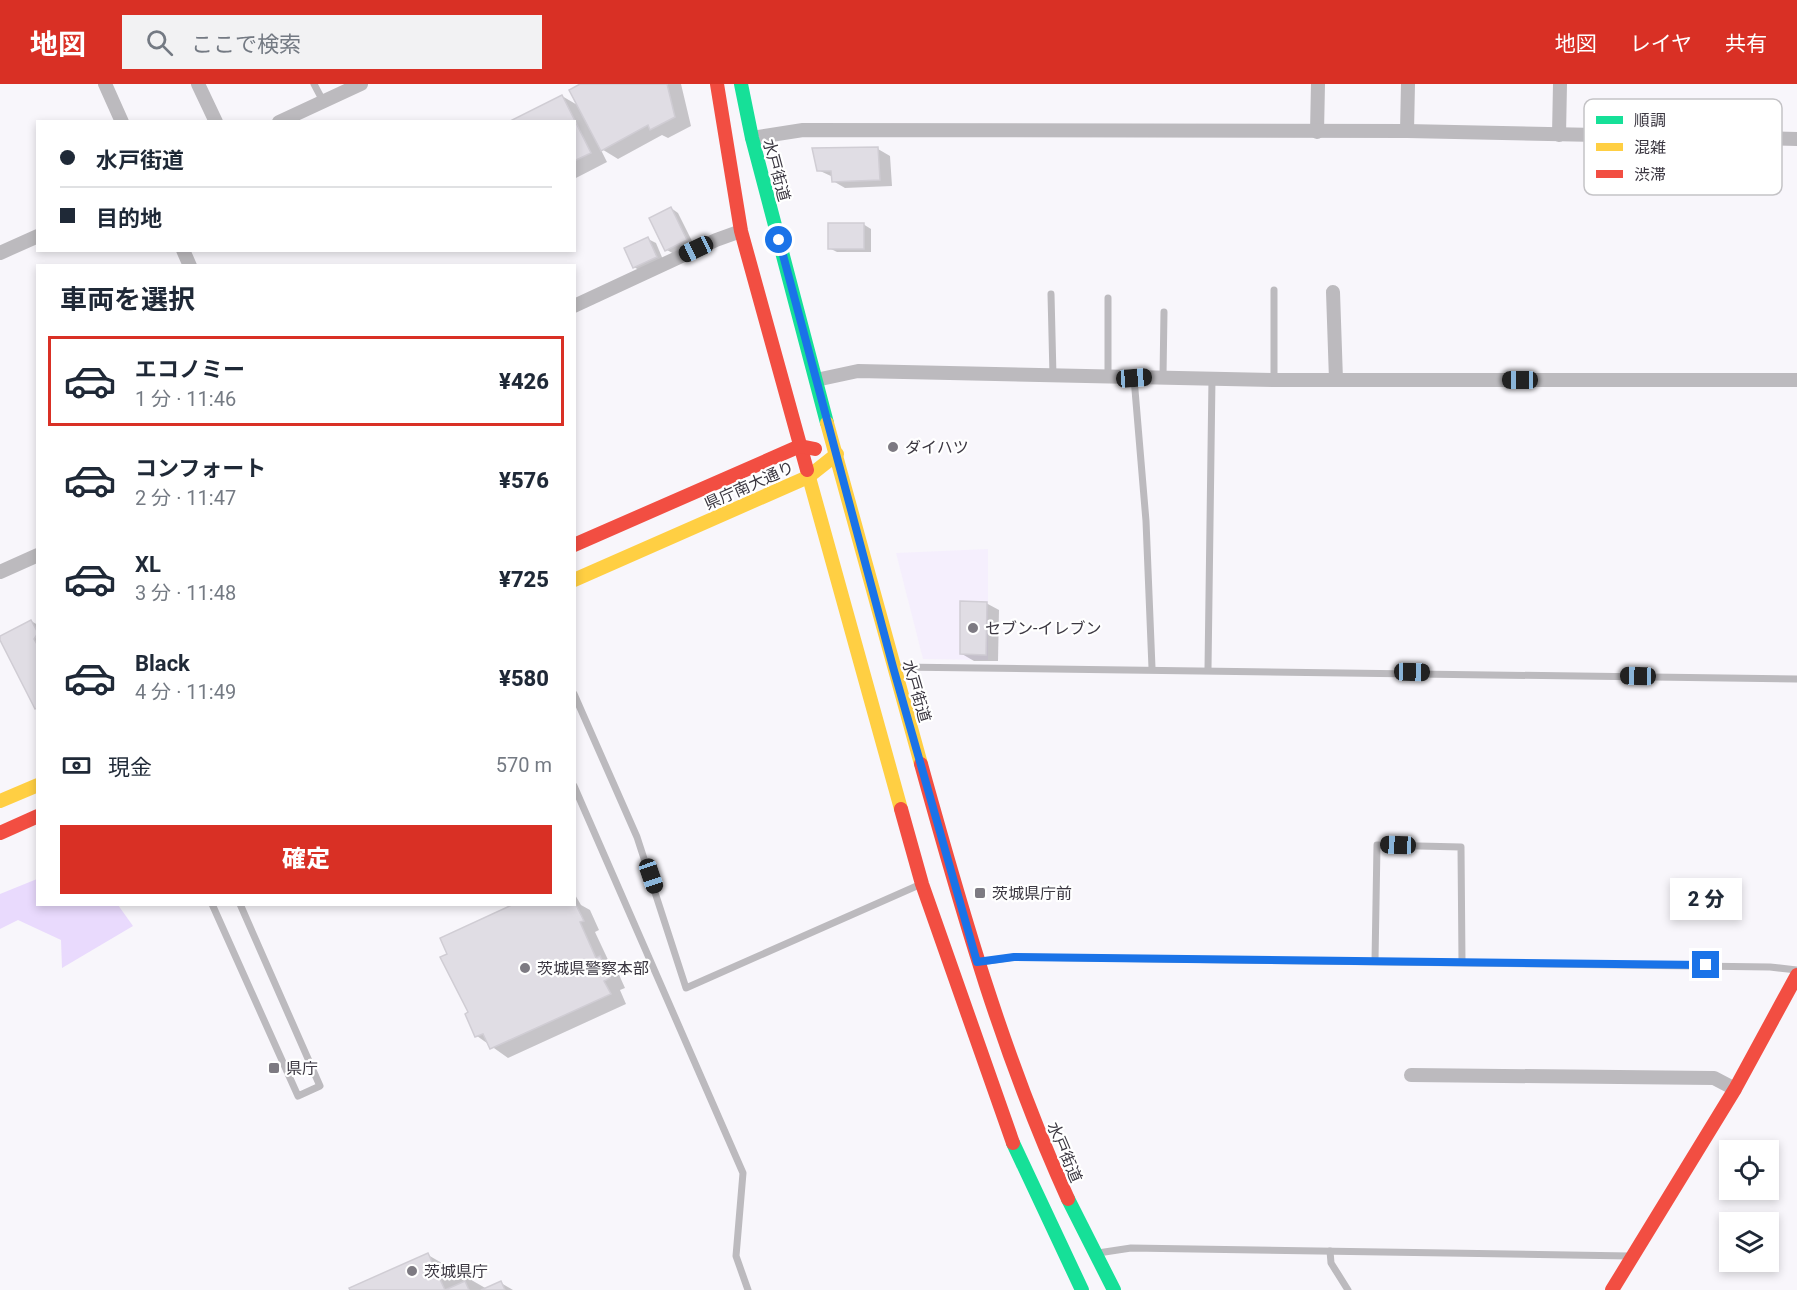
<!DOCTYPE html>
<html lang="ja">
<head>
<meta charset="utf-8">
<style>
	:root { --surface:#fff; --page:#f2f2f3; --text:#1f2937; --muted:#747a83; --line:#e0e1e3; --accent:#d93025 }
	body { margin:0; font-family:Roboto,"Noto Sans JP",sans-serif; background:var(--page); color:var(--text); height:100vh; display:flex; flex-direction:column; font-size:22px; white-space:nowrap }
	* { box-sizing:border-box; margin:0 }
	p { font-size:20px; color:var(--muted) }
	.icon { flex:none; width:33px; height:33px; fill:none; stroke:currentColor; stroke-width:2; stroke-linecap:round; stroke-linejoin:round }
	.map { position:relative; flex:1; overflow:hidden }
	.panel { position:absolute; left:36px; top:180px; width:540px; height:642px; display:flex; flex-direction:column; background:var(--surface); border-radius:0px; box-shadow:0 3px 9px #0003 }
	.panel>* { flex:none }
	.banner { position:absolute; left:36px; top:36px; width:540px; height:132px; border-radius:0px; box-shadow:0 3px 9px #0003; display:grid; align-content:center; height:132px; padding:0 24px; background:var(--surface) }
	.fabs { position:absolute; left:1719px; top:1056px; display:grid; gap:12px }
	.fabs a { display:grid; place-items:center; width:60px; height:60px; border-radius:0px; background:var(--surface); box-shadow:0 3px 9px #0003; font-size:30px }
	.end { position:absolute; width:27px; height:27px; margin:-14px; border:8px solid #1a73e8; background:#fff; box-shadow:0 0 0 3px #fff }
	.from { border-radius:50% }
	.bubble { position:absolute; height:42px; border-radius:0px; background:var(--surface); box-shadow:0 3px 9px #0003; font-size:20px; font-weight:800; line-height:42px; text-align:center }
	.car { position:absolute; width:18px; height:36px; margin:-18px -9px; border-radius:8px; box-shadow:0 0 4px 2px #0007; background:linear-gradient(#222 24%,#8ab4d8 0 40%,#222 0 76%,#8ab4d8 0 86%,#222 0) }
	.banner b { display:flex; align-items:center; gap:21px; height:57px; font-size:22px }
	.banner b+b { border-top:2px solid var(--line) }
	.banner i { width:15px; height:15px; background:var(--text) }
	ul { padding:0; list-style:none }
	li { display:flex; align-items:center; gap:18px; height:90px; margin:0 12px 9px; padding:0 12px; border:3px solid transparent; border-radius:0px }
	li div { flex:1 }
	li b { display:block; font-size:22px }
	li em { font-style:normal; font-weight:800 }
	li.current { border-color:var(--accent) }
	li>.icon { width:54px; height:54px; stroke-width:1.5 }
	h2 { padding:0 24px; font-size:27px; line-height:72px }
	.pay { display:flex; align-items:center; gap:15px; height:66px; padding:0 24px; font-size:22px }
	.pay p { margin-inline-start:auto }
	.cta { display:flex; gap:12px; margin-top:auto; padding:12px 24px }
	.cta a { flex:1; height:69px; border-radius:0px; background:var(--accent); color:#fff; font-size:24px; font-weight:800; line-height:69px; text-align:center }
	header { display:flex; align-items:center; gap:36px; box-sizing:border-box; height:84px; padding:0 30px; background:var(--accent); color:#fff }
	header strong { font-size:28px }
	nav { display:flex; gap:33px; margin-inline-start:auto; font-size:21px }
	.search { width:420px; height:54px; background:var(--page); display:flex; align-items:center; gap:15px; box-sizing:border-box; padding:0 21px; border-radius:0px; color:var(--muted); font-size:22px }
	.map>svg:first-child { display:block }
	.built { fill:#f5effd }
	.water { fill:#e9dafd }
	.shadow { fill:#0003 }
	.building { fill:#e0dde4; stroke:#d0cdd4; stroke-width:1.5 }
	.lines { fill:none; stroke-linecap:round; stroke-linejoin:round }
	.lane { stroke:#bcbabe; stroke-width:7 }
	.street { stroke:#bcbabe; stroke-width:14 }
	.fast { stroke:#16e098; stroke-width:14 }
	.slow { stroke:#ffcf43; stroke-width:14 }
	.jam { stroke:#f24e42; stroke-width:14 }
	.route { stroke:#1a73e8; stroke-width:8 }
	.poi-dot { fill:#7d7a82; stroke:#fff; stroke-width:2 }
	.labels { text-anchor:middle; stroke-width:4.5; stroke-linejoin:round; paint-order:stroke }
	.street-label { font-size:16px; fill:#3b3741; stroke:#fff }
	.poi-label { font-size:16px; fill:#3b3741; stroke:#fff; text-anchor:start }
	.key { fill:#fff; stroke:#c4c3c6; stroke-width:1.5 }
	.key-label { font-size:16px; fill:#3b3741 }
</style>
</head>
<body>
<header>
<strong>地図</strong>
<div class="search"><svg class="icon" aria-label="search" viewBox="0 0 24 24"><circle cx="10" cy="10" r="6"/><path d="M15 15l6 6"/></svg>ここで検索</div>
<nav><a>地図</a><a>レイヤ</a><a>共有</a></nav>
</header>
<div class="map">
<svg width="1797" height="1206" viewBox="0 0 1797 1206">
	<rect width="100%" height="100%" fill="#f8f6fb"/>
	<!-- built -->
	<polygon class="built" points="988,465 988,576 923,575 896,469"/>
	<!-- water -->
	<polygon class="water" points="37,795 38,820 118,821 133,842 62,884 61,856 18,836 0,845 0,810"/>
	<!-- shadow -->
	<g class="shadow">
		<polygon points="584,0 681,0 691,42 668,54 662,51 618,75 600,64 607,78 574,95 574,38 562,12 579,22"/>
		<polygon points="878,65 890,72 892,102 845,104 833,97 833,93 818,86"/>
		<polygon points="671,124 678,129 694,161 674,170 667,166"/>
		<polygon points="863,140 871,145 871,168 837,168 829,164"/>
		<polygon points="648,155 656,159 664,178 642,188 634,183"/>
		<polygon points="986,519 999,526 998,577 974,577 962,570"/>
		<polygon points="31,537 38,541 38,625 36,624"/>
		<polygon points="574,809 581,821 590,826 599,846 595,848 610,880 616,884 625,904 620,906 626,920 508,974 477,952 574,820"/>
		<polygon points="428,1171 487,1205 501,1199 513,1206 352,1206"/>
	</g>
	<!-- building -->
	<g class="building">
		<polygon points="580,0 667,0 675,33 650,46 648,41 601,67 569,6"/>
		<polygon points="562,11 591,69 574,77 574,38 508,38"/>
		<polygon points="878,63 880,96 832,98 831,87 817,87 812,64"/>
		<polygon points="671,123 687,156 665,167 649,134"/>
		<rect x="828" y="139" width="36" height="26"/>
		<polygon points="648,153 657,173 633,184 624,164"/>
		<polygon points="960,517 987,518 986,571 960,570"/>
		<polygon points="31,536 38,549 34,555 38,562 38,623 35,625 0,556 0,552"/>
		<polygon points="574,817 584,837 580,838 596,874 600,872 610,894 604,897 611,910 490,965 483,950 475,953 465,930 468,928 440,873 447,870 440,854 514,820 574,820"/>
		<polygon points="428,1169 445,1206 350,1206 349,1204"/>
		<polygon points="465,1197 469,1206 445,1206"/>
		<polygon points="501,1197 505,1206 481,1206"/>
	</g>
	<g class="lines">
		<!-- lane -->
		<g class="lane">
			<polyline points="314,0 323,17"/>
			<polyline points="1274,206 1274,296"/>
			<polyline points="1051,210 1053,292"/>
			<polyline points="1108,214 1108,293"/>
			<polyline points="1163,292 1164,228"/>
			<polyline points="1134,294 1146,437 1152,584"/>
			<polyline points="898,583 1797,595"/>
			<polyline points="1208,585 1212,294"/>
			<polyline points="574,610 637,753 686,904 919,801"/>
			<polyline points="574,702 743,1089 736,1172 748,1206"/>
			<polyline points="212,820 298,1012 320,1002 240,820"/>
			<polyline points="1375,877 1377,761 1461,763 1462,878"/>
			<polyline points="981,878 1014,873 1770,883 1797,886"/>
			<polyline points="1330,1167 1331,1179 1348,1206"/>
			<polyline points="1098,1169 1131,1164 1630,1172"/>
		</g>
		<!-- street -->
		<g class="street">
			<polyline points="105,0 122,38"/>
			<polyline points="198,0 216,38"/>
			<polyline points="279,38 361,0"/>
			<polyline points="1407,47 1408,0"/>
			<polyline points="1317,48 1318,0"/>
			<polyline points="1559,51 1560,0"/>
			<polyline points="752,54 803,46 1407,47 1797,55"/>
			<polyline points="183,166 190,182"/>
			<polyline points="0,169 38,152"/>
			<polyline points="1333,208 1336,296"/>
			<polyline points="574,222 716,156 741,147"/>
			<polyline points="816,296 858,287 1274,296 1797,296"/>
			<polyline points="0,488 38,471"/>
			<polyline points="1411,991 1714,994 1735,1005"/>
		</g>
		<!-- fast -->
		<g class="fast">
			<polyline points="741,0 752,54 827,339"/>
			<polyline points="1013,1059 1082,1206"/>
			<polyline points="1068,1115 1114,1206"/>
		</g>
		<!-- slow -->
		<g class="slow">
			<polyline points="827,339 921,680"/>
			<polyline points="807,386 901,725"/>
			<polyline points="574,496 808,393 837,370"/>
			<polyline points="0,717 38,701"/>
		</g>
		<!-- jam -->
		<g class="jam">
			<polyline points="717,0 741,147 807,386"/>
			<polyline points="574,461 800,362 815,365"/>
			<path d="M921,680C962,828 1004,975 1068,1115"/>
			<polyline points="901,725 922,800 1013,1059"/>
			<polyline points="0,749 38,732"/>
			<polyline points="1612,1206 1735,1005 1797,891"/>
		</g>
	</g>
	<g class="lines">
		<!-- route -->
		<polyline class="route" points="779,156 893,583 977,878 1014,873 1706,881"/>
	</g>
	<!-- markers -->
	<g class="poi-dot">
		<circle cx="893" cy="363" r="6"/>
		<circle cx="973" cy="544" r="6"/>
		<rect x="974" y="803" width="12" height="12" rx="3"/>
		<circle cx="525" cy="884" r="6"/>
		<rect x="268" y="978" width="12" height="12" rx="3"/>
		<circle cx="412" cy="1187" r="6"/>
	</g>
	<g class="labels">
		<!-- street labels -->
		<g class="street-label">
			<text transform="translate(777 86) rotate(75)" y="6">水戸街道</text>
			<text transform="translate(749 401) rotate(-24)" y="6">県庁南大通り</text>
			<text transform="translate(917 607) rotate(74)" y="6">水戸街道</text>
			<text transform="translate(1065 1068) rotate(67)" y="6">水戸街道</text>
		</g>
		<!-- poi labels -->
		<g class="poi-label">
			<text x="905" y="369">ダイハツ</text>
			<text x="985" y="550">セブン-イレブン</text>
			<text x="992" y="815">茨城県庁前</text>
			<text x="537" y="890">茨城県警察本部</text>
			<text x="286" y="990">県庁</text>
			<text x="424" y="1193">茨城県庁</text>
		</g>
	</g>
	<!-- legend -->
	<rect x="1584" y="15" width="198" height="96" rx="9" class="key"/>
	<rect x="1596" y="32" width="27" height="8" fill="#16e098"/>
	<rect x="1596" y="59" width="27" height="8" fill="#ffcf43"/>
	<rect x="1596" y="86" width="27" height="8" fill="#f24e42"/>
	<g class="key-label">
		<text x="1634" y="42">順調</text>
		<text x="1634" y="69">混雑</text>
		<text x="1634" y="96">渋滞</text>
	</g>
</svg>
<div class="fabs">
<a><svg class="icon" aria-label="locate" viewBox="0 0 24 24"><circle cx="12" cy="12" r="6"/><path d="M12 2v4M12 18v4M2 12h4M18 12h4"/></svg></a>
<a><svg class="icon" aria-label="layers" viewBox="0 0 24 24"><path d="M12 4l9 5-9 5-9-5zM3 14l9 5 9-5"/></svg></a>
</div>
<i class="end from" style="left:779px;top:156px"></i>
<i class="end" style="left:1706px;top:881px"></i>
<div class="bubble" style="left:1670px;top:794px;width:72px">2 分</div>
<i class="car" style="left:696px;top:165px;rotate:245deg"></i>
<i class="car" style="left:1134px;top:294px;rotate:86deg"></i>
<i class="car" style="left:1520px;top:296px;rotate:270deg"></i>
<i class="car" style="left:1412px;top:588px;rotate:91deg"></i>
<i class="car" style="left:1638px;top:592px;rotate:271deg"></i>
<i class="car" style="left:1398px;top:761px;rotate:272deg"></i>
<i class="car" style="left:651px;top:792px;rotate:161deg"></i>
<div class="banner">
<b><i class="from"></i>水戸街道</b>
<b><i></i>目的地</b>
</div>
<section class="panel">
<h2>車両を選択</h2>
<ul>
<li class="current"><svg class="icon" aria-label="car" viewBox="0 0 24 24"><path d="M5 17H2v-5l4-1 3-4h7l3 4 3 1v5h-3M9 17h6M6 11h13"/><circle cx="7" cy="17" r="2"/><circle cx="17" cy="17" r="2"/></svg><div><b>エコノミー</b><p>1 分 · 11:46</p></div><em>¥426</em></li>
<li><svg class="icon" aria-label="car" viewBox="0 0 24 24"><path d="M5 17H2v-5l4-1 3-4h7l3 4 3 1v5h-3M9 17h6M6 11h13"/><circle cx="7" cy="17" r="2"/><circle cx="17" cy="17" r="2"/></svg><div><b>コンフォート</b><p>2 分 · 11:47</p></div><em>¥576</em></li>
<li><svg class="icon" aria-label="car" viewBox="0 0 24 24"><path d="M5 17H2v-5l4-1 3-4h7l3 4 3 1v5h-3M9 17h6M6 11h13"/><circle cx="7" cy="17" r="2"/><circle cx="17" cy="17" r="2"/></svg><div><b>XL</b><p>3 分 · 11:48</p></div><em>¥725</em></li>
<li><svg class="icon" aria-label="car" viewBox="0 0 24 24"><path d="M5 17H2v-5l4-1 3-4h7l3 4 3 1v5h-3M9 17h6M6 11h13"/><circle cx="7" cy="17" r="2"/><circle cx="17" cy="17" r="2"/></svg><div><b>Black</b><p>4 分 · 11:49</p></div><em>¥580</em></li>
</ul>
<div class="pay"><svg class="icon" aria-label="cash" viewBox="0 0 24 24"><path d="M3 7h18v10H3z"/><circle cx="12" cy="12" r="2"/></svg>現金<p>570 m</p></div>
<div class="cta"><a>確定</a></div>
</section>
</div>
</body>
</html>
